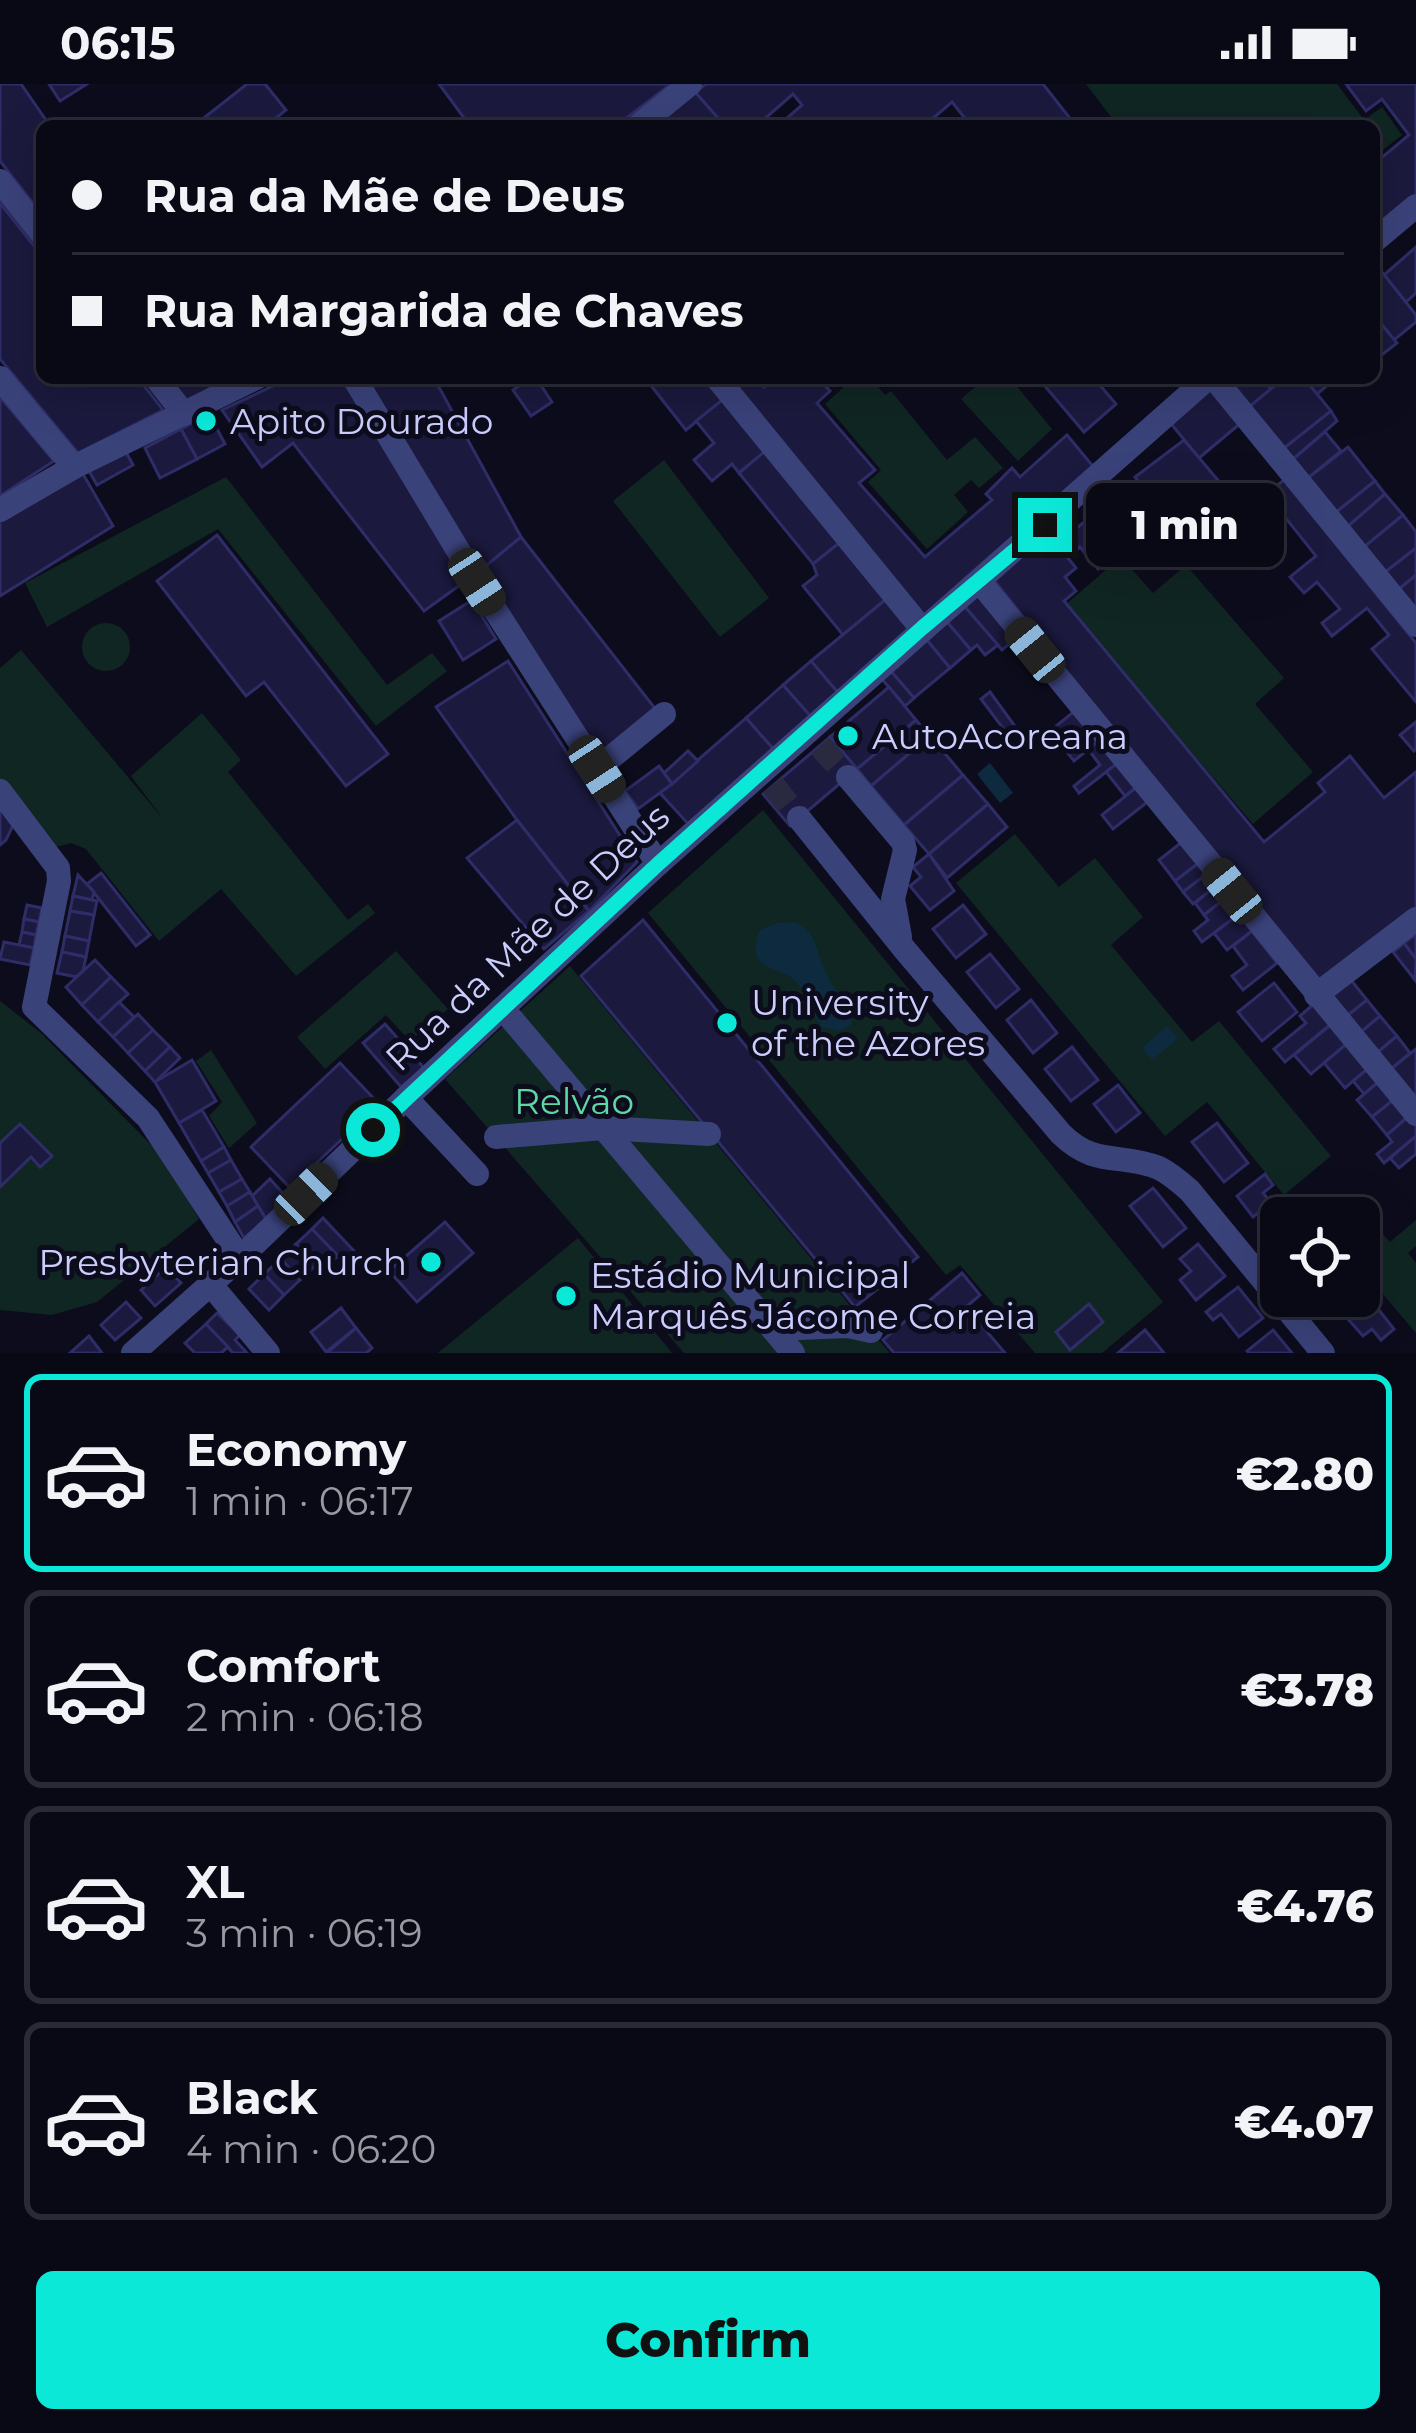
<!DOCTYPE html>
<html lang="en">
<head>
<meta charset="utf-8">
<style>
	:root { --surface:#090916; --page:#171723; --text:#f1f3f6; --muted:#999aa1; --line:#292a35; --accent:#0be8d8 }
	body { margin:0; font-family:Montserrat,sans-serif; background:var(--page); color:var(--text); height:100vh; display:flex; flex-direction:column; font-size:45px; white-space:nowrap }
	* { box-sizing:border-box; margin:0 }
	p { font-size:39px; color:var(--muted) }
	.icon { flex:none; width:66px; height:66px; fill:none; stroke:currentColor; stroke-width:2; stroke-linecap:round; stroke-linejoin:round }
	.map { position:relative; height:1269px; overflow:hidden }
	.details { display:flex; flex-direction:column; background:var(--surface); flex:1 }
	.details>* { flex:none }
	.banner { position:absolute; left:36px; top:36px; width:1344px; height:264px; border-radius:18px; box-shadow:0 12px 48px #0002,0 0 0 3px var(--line); display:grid; align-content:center; height:264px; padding:0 36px; background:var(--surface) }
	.fabs { position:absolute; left:1260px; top:1113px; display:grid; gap:24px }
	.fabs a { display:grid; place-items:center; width:120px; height:120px; border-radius:18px; background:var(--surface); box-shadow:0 12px 48px #0002,0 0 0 3px var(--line); font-size:60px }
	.end { position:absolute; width:54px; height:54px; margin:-27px; border:15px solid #0be8d8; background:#111; box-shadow:0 0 0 6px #111 }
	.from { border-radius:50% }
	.bubble { position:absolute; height:84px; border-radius:18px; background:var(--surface); box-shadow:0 12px 48px #0002,0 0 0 3px var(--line); font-size:39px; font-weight:800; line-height:84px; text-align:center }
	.car { position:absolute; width:36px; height:72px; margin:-36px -18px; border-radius:15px; box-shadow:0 0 9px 3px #0007; background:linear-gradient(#222 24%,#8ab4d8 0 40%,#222 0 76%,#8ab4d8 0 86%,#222 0) }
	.banner b { display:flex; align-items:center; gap:42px; height:114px; font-size:45px }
	.banner b+b { border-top:3px solid var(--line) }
	.banner i { width:30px; height:30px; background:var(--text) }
	ul { padding:21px 0 0; list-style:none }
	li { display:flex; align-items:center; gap:36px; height:198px; margin:0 24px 18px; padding:0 12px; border:6px solid var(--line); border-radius:18px }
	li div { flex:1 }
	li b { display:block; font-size:45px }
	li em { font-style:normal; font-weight:800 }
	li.active { border-color:var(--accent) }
	li>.icon { width:108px; height:108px; stroke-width:1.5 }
	.primary-button { display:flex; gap:24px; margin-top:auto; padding:24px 36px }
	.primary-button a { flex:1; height:138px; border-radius:18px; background:var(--accent); color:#111; font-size:48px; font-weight:800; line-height:138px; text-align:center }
	.status { display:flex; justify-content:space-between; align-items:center; height:84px; padding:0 60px; background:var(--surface); direction:ltr }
	.status svg { height:33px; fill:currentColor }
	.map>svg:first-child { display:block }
	.green { fill:#102622 }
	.water { fill:#0e2a3f }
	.building { fill:#1b193d; stroke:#2e2d68; stroke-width:3 }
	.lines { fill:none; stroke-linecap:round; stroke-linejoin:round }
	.street-tunnel { stroke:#29293f; stroke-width:24; stroke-dasharray:24 12; stroke-linecap:butt }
	.street { stroke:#3a427a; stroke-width:24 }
	.route { stroke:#0be8d8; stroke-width:15 }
	.poi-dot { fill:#0be8d8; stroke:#0c0c1d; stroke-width:4.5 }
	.labels { text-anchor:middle; stroke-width:10; stroke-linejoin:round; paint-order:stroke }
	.poi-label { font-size:36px; fill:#cbcefd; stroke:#0c0c1d; text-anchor:start }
	.street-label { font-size:36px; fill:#cbcefd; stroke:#0c0c1d }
	.park-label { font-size:36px; fill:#5bd8a3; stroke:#0c0c1d }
</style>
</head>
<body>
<div class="status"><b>06:15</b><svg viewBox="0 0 49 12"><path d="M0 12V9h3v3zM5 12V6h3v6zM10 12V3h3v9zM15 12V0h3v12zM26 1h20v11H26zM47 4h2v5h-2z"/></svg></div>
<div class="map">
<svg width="1416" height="1269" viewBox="0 0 1416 1269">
	<rect width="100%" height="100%" fill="#0c0c1d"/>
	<!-- green -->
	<g class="green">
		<polygon points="1086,0 1337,0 1364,36 1382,23 1402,51 1374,73 1374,42 1118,42"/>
		<polygon points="854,294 870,294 885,311 891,307 947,376 975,353 1003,384 979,404 971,396 954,411 968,428 927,465 868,398 881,386 825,320"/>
		<polygon points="986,294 1010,294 1052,345 1018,377 961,315"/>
		<polygon points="664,376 769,514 720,553 613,417"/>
		<polygon points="226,393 387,601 432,569 447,587 376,642 218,445 47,543 25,499"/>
		<polygon points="1121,473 1153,509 1186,481 1284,594 1255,620 1313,688 1253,740 1065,521"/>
		<circle cx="106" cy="563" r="24"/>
		<polygon points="21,566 164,736 131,692 202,629 241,676 228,688 348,836 368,820 375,829 296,892 221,805 159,857 86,765 71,759 52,764 0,698 0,584"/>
		<polygon points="763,726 1163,1218 1102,1269 1035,1269 960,1181 946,1191 648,829"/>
		<polygon points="1015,750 1059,803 1095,774 1143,833 1111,861 1192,958 1219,937 1331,1072 1284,1111 1207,1018 1165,1052 956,799"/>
		<polygon points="396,867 448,925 410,957 386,931 325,985 297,953"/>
		<polygon points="570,882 871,1247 890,1269 684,1269 445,995"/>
		<polygon points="0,917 41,949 162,1072 199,1135 97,1218 52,1231 0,1226"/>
		<polygon points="211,966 257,1039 229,1064 209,1032 222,1018 196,977"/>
		<polygon points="1416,1136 1416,1162 1408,1169 1416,1179 1416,1249 1359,1182 1359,1155 1375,1141 1390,1158"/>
		<polygon points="578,1154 672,1269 438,1269"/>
	</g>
	<!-- water -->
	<g class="water">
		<polygon points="990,679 1013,709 1000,719 977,690"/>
		<path d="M796,838C818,850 816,867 825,887C834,909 848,912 852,940L840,947L821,943C812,929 807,911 798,900C784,880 742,890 760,846L777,839Z"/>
		<polygon points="1167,942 1178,954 1152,976 1142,964"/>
	</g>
	<!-- building -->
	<g class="building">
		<polygon points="0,0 21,0 50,42 42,42 42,131 0,77"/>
		<polygon points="49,0 87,0 60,17"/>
		<polygon points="247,0 265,0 286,26 266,42 212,42 205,33"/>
		<polygon points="439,0 671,0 616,42 470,42"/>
		<polygon points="706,0 1043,0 1076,42 971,42 952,18 924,42 778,42 802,21 793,10 762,37 766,42 725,42 695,8"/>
		<polygon points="1346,0 1416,0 1416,114 1382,143 1374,133 1374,80 1409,51 1382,15 1366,27"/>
		<polygon points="695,8 725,42 656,42"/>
		<polygon points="0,119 42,172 42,294 138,294 163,326 78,369 0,275"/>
		<polygon points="1416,163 1416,209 1406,218 1384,191"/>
		<polygon points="1374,178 1416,231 1416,238 1394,256 1374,231"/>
		<polygon points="1374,231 1397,259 1374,277"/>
		<polygon points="169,294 229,294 187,317"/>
		<polygon points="290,294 342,294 467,496 424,527 293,359 262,383 222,326"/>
		<polygon points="366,294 434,294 521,453 482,485"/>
		<polygon points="530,294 536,294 552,318 531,332 513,306"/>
		<polygon points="645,294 710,294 726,313 686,346"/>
		<polygon points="727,294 756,294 764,303 775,294 796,294 802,300 810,294 818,294 830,307 817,319 875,386 859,399 925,473 992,416 986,410 1012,384 1020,393 1067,351 1096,386 925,533"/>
		<polygon points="1038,294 1094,294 1116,320 1084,348"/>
		<polygon points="1225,294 1262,294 1271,305 1249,323"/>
		<polygon points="1284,294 1304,294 1331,327 1283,365 1249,323"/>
		<polygon points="1304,294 1336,294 1317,310"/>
		<polygon points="1211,300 1242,338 1199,374 1168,336"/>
		<polygon points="0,313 54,377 0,412"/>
		<polygon points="726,313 769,364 739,389 732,380 712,397 694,376 714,359 696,337"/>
		<polygon points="1331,327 1337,337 1292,376 1283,365"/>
		<polygon points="209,330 225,360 197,375 181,345"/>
		<polygon points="181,345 197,375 160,394 145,364"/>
		<polygon points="1325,348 1341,367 1308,394 1292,376"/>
		<polygon points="1184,356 1244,427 1216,450 1178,400 1154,418 1135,393"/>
		<polygon points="1348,363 1375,397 1335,429 1308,394"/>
		<polygon points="769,364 844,455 813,480 739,389"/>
		<polygon points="126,368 133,381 97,401 89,387"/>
		<polygon points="83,390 113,442 0,512 0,436"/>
		<polygon points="1284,396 1416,559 1416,618 1372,565 1389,551 1367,524 1332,552 1322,539 1340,525 1317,498 1304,509 1290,493 1316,472 1277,423 1255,441 1244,427"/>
		<polygon points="1375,397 1385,410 1346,444 1335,429"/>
		<polygon points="1385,410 1403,431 1364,463 1346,444"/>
		<polygon points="1115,412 1157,462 1133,481 1121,466 1098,485 1080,463 1068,474 1076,484 1065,493 1076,507 1064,517 1264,758 1325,708 1318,699 1350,672 1384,714 1416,688 1416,826 1316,903 994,496 1049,445 1064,464 1069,459 1065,454"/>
		<polygon points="1403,431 1416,448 1416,464 1384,489 1364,463"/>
		<polygon points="217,451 388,670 346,702 264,598 246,612 157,497"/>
		<polygon points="521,453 657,627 600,673 482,485"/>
		<polygon points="844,455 890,512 843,551 803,502 817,491 813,480"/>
		<polygon points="1416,464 1416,491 1398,506 1384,489"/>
		<polygon points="1416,491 1416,528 1398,506"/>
		<polygon points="982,508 1019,552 1002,566 965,523"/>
		<polygon points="890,512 915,544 840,611 811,577"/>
		<polygon points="472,516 496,555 463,576 439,537"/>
		<polygon points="965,523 998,561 985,571 977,561 971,566 947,538"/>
		<polygon points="947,538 971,566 950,584 926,555"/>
		<polygon points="926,555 950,584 914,614 890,586"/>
		<polygon points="508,577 637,778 589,827 517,736 436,623"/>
		<polygon points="811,577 840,611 813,635 783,601"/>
		<polygon points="890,586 914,614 905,622 881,594"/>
		<polygon points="783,601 813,635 776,668 746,634"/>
		<polygon points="889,603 916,636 857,685 830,653"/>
		<polygon points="990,608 1017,645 1008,651 981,615"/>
		<polygon points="1077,625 1101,655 1074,677 1050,647"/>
		<polygon points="746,634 776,668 692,744 660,709"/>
		<polygon points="916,636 930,652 871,702 857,685"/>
		<polygon points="1416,638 1416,665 1414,667 1400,651"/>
		<polygon points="930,652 963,691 904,741 871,702"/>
		<polygon points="830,653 857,685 790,742 763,710"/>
		<polygon points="1101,655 1119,678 1079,709 1074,702 1100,681 1088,665"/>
		<polygon points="688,667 698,677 672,700 664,689"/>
		<polygon points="1119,678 1138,702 1125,712 1106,688"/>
		<polygon points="659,682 672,700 638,725 625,707"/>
		<polygon points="963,691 988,720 929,770 904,741"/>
		<polygon points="1138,702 1150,716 1113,745 1102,731"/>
		<polygon points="0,714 16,735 6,756 0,761"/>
		<polygon points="988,720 1007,743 947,794 929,770"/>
		<polygon points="517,736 589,827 544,865 467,774"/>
		<polygon points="1183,757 1200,778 1175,797 1159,776"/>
		<polygon points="929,770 954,807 930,826 910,802 921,793 913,783"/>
		<polygon points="1200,778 1208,789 1183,808 1175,797"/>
		<polygon points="101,789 150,851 136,862 87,800"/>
		<polygon points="1208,789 1217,801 1193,820 1183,808"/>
		<polygon points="78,791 94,808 92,816 73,812"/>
		<polygon points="1217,801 1227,813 1204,831 1195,819"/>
		<polygon points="73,812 97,817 94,831 70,827"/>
		<polygon points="1227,813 1239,830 1202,858 1194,847 1208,836 1204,831"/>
		<polygon points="27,821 42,824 39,838 24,835"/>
		<polygon points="963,821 986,850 956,874 933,845"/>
		<polygon points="70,827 94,831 89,857 65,852"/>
		<polygon points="1239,830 1252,847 1227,866 1214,849"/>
		<polygon points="24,835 39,838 36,851 22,848"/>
		<polygon points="643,836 918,1173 855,1223 581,892"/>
		<polygon points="1252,847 1277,879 1243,906 1232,892 1247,881 1233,862"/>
		<polygon points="22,848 36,851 34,864 19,861"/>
		<polygon points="1416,850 1416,875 1404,859"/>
		<polygon points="65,852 89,857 86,873 62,868"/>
		<polygon points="4,858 34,864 30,881 0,875"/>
		<polygon points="1404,859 1416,875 1415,896 1393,868"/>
		<polygon points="62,868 86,873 83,887 76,893 57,889"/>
		<polygon points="990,870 1019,905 996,924 967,888"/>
		<polygon points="95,876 111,893 82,921 66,903"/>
		<polygon points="111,893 128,910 98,938 82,921"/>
		<polygon points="1351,896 1367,916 1348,931 1332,912"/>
		<polygon points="1274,899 1297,928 1262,957 1238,928"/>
		<polygon points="1031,916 1057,949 1033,969 1007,936"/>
		<polygon points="1367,916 1380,932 1361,948 1348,931"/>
		<polygon points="119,918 134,933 113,953 98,938"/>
		<polygon points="1315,919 1332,939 1285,978 1274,965 1306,939 1300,932"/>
		<polygon points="138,930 153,946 128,969 113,953"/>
		<polygon points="1380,932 1397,952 1378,968 1361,948"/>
		<polygon points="1334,938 1350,957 1311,990 1294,971"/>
		<polygon points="385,940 424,984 401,1003 363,959"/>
		<polygon points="153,946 170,963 145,987 128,969"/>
		<polygon points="1397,952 1410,969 1391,985 1378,968"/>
		<polygon points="1350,957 1371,982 1345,1004 1324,979"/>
		<polygon points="170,963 180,974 155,998 145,987"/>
		<polygon points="1072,963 1098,996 1071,1017 1045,985"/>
		<polygon points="1416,965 1416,1015 1391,985"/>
		<polygon points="192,976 216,1017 179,1039 155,998"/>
		<polygon points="340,979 379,1020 290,1104 251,1063"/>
		<polygon points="1371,982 1382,995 1364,1010 1353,997"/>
		<polygon points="1382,995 1397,1013 1372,1033 1357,1016"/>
		<polygon points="1118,1001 1140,1029 1116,1048 1094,1020"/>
		<polygon points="1397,1013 1411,1030 1387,1051 1372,1033"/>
		<polygon points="202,1026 224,1063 201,1077 179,1039"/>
		<polygon points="1411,1030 1416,1036 1416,1052 1384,1079 1377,1070 1392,1058 1387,1051"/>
		<polygon points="1217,1039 1248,1079 1224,1098 1192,1058"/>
		<polygon points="20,1040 52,1072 40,1083 31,1073 0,1103 0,1059"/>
		<polygon points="1416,1052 1416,1070 1399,1084 1390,1074"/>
		<polygon points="224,1063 231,1076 208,1089 201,1077"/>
		<polygon points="231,1076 242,1095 219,1108 208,1089"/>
		<polygon points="1265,1090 1273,1101 1263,1109 1271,1119 1253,1133 1237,1112"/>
		<polygon points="242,1095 250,1108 227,1122 219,1108"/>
		<polygon points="270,1095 288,1115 266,1135 252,1112"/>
		<polygon points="1153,1104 1186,1144 1163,1163 1130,1122"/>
		<polygon points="250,1108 258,1122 235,1138 227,1122"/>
		<polygon points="258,1122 266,1135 244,1154 235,1138"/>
		<polygon points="1292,1122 1301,1134 1281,1134 1281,1164 1262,1140 1277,1128 1280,1132"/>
		<polygon points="323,1134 354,1167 343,1178 312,1145"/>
		<polygon points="445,1138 473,1169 417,1218 389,1187"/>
		<polygon points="312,1145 338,1172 322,1187 296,1160"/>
		<polygon points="296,1160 316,1181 300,1196 281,1175"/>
		<polygon points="1198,1160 1225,1192 1196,1216 1180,1196 1191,1187 1180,1175"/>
		<polygon points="281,1175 300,1196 284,1211 264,1190"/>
		<polygon points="166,1183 181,1199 155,1222 141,1206"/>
		<polygon points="962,1189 980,1211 966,1223 1005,1269 894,1269 883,1256"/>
		<polygon points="264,1190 284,1211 269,1226 249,1205"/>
		<polygon points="1238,1203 1263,1234 1239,1253 1221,1230 1213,1236 1206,1228"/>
		<polygon points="1319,1212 1351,1212 1332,1228"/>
		<polygon points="1370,1215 1394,1245 1381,1256 1372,1245 1363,1252 1347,1234"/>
		<polygon points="126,1218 141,1234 115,1256 101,1241"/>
		<polygon points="1089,1220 1103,1238 1070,1266 1056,1248"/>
		<polygon points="341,1224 356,1244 326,1268 311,1248"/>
		<polygon points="217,1229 240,1251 235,1256 247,1269 233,1269 206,1240"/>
		<polygon points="206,1240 228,1263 221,1269 195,1269 185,1259"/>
		<polygon points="356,1244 372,1264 366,1269 327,1269"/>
		<polygon points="1145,1246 1164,1269 1118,1269"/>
		<polygon points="1273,1246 1292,1269 1249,1269 1247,1267"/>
		<polygon points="89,1252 102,1269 70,1269"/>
	</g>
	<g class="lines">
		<!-- street-tunnel -->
		<g class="street-tunnel">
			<polyline points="820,662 848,693"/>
			<polyline points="773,701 799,734"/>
		</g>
		<!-- street -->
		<g class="street">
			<polyline points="638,42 690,0"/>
			<polyline points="0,97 42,150"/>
			<polyline points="1374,157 1416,122"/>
			<polyline points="0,294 74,383"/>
			<polyline points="156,294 184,330"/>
			<polyline points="354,294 477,498 658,780"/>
			<polyline points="717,294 922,545"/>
			<polyline points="1214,294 1416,541"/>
			<polyline points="0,426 74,383 256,294"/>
			<polyline points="979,497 1416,1030"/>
			<polyline points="597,685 664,630"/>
			<polyline points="848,693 903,758 905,766 893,815 900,853"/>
			<polyline points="0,707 58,784 59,797 34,923 148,1034 240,1174"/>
			<path d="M799,734L905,866L1061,1050C1096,1084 1119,1068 1159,1084C1171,1090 1180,1098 1190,1107L1323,1269"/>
			<polyline points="1316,911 1416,835"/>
			<polyline points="504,926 793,1269"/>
			<polyline points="406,1014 477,1090"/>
			<polyline points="496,1053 604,1044 709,1050"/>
			<polyline points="211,1201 268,1269"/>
			<polyline points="773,1245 848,1242 871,1247"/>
			<polyline points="133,1269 240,1174 406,1014 658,780 1208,294"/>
		</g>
	</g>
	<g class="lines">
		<!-- route -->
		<polyline class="route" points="373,1046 658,780 922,544 1045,441"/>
	</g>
	<!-- markers -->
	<g class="poi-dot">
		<circle cx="206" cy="337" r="12"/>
		<circle cx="848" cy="652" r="12"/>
		<circle cx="727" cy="939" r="12"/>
		<circle cx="431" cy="1178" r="12"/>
		<circle cx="566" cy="1212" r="12"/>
	</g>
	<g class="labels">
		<!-- poi labels -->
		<g class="poi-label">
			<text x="230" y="350">Apito Dourado</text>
			<text x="872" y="665">AutoAcoreana</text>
			<text x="751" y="931">University<tspan x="751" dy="41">of the Azores</tspan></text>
			<text x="407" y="1191" text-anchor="end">Presbyterian Church</text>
			<text x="590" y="1204">Estádio Municipal<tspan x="590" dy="41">Marquês Jácome Correia</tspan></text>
		</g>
		<!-- street labels -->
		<g class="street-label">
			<text transform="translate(527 853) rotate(-43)" y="13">Rua da Mãe de Deus</text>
		</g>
		<!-- park labels -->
		<g class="park-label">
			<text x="574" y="1030">Relvão</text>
		</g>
	</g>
</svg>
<div class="fabs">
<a><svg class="icon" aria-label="locate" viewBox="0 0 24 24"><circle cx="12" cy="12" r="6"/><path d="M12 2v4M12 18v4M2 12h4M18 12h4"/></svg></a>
</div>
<i class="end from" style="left:373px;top:1046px"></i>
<i class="end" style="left:1045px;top:441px"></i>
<div class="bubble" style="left:1086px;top:399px;width:198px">1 min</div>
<i class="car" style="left:477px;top:498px;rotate:147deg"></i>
<i class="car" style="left:1035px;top:566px;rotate:321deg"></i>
<i class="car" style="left:597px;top:685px;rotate:147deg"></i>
<i class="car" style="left:1232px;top:807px;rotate:321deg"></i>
<i class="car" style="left:306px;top:1110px;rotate:46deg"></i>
<div class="banner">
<b><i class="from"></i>Rua da Mãe de Deus</b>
<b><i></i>Rua Margarida de Chaves</b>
</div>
</div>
<section class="details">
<ul>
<li class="active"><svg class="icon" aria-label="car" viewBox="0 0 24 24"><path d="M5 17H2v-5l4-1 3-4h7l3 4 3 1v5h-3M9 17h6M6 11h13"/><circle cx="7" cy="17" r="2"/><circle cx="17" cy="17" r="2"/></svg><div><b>Economy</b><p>1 min · 06:17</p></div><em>€2.80</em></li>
<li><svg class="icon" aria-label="car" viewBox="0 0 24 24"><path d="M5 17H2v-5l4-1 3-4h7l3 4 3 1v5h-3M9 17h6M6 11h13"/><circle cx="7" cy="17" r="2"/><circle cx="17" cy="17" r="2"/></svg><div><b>Comfort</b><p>2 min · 06:18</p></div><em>€3.78</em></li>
<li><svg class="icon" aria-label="car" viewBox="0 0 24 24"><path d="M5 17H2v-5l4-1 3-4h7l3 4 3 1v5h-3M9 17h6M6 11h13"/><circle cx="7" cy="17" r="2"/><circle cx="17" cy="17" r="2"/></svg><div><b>XL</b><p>3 min · 06:19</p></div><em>€4.76</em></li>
<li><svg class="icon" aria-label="car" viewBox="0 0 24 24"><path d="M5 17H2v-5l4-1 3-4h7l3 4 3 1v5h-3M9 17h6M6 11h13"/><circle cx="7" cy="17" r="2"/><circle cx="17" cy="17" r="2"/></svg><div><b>Black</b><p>4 min · 06:20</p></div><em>€4.07</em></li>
</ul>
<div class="primary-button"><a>Confirm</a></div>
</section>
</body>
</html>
